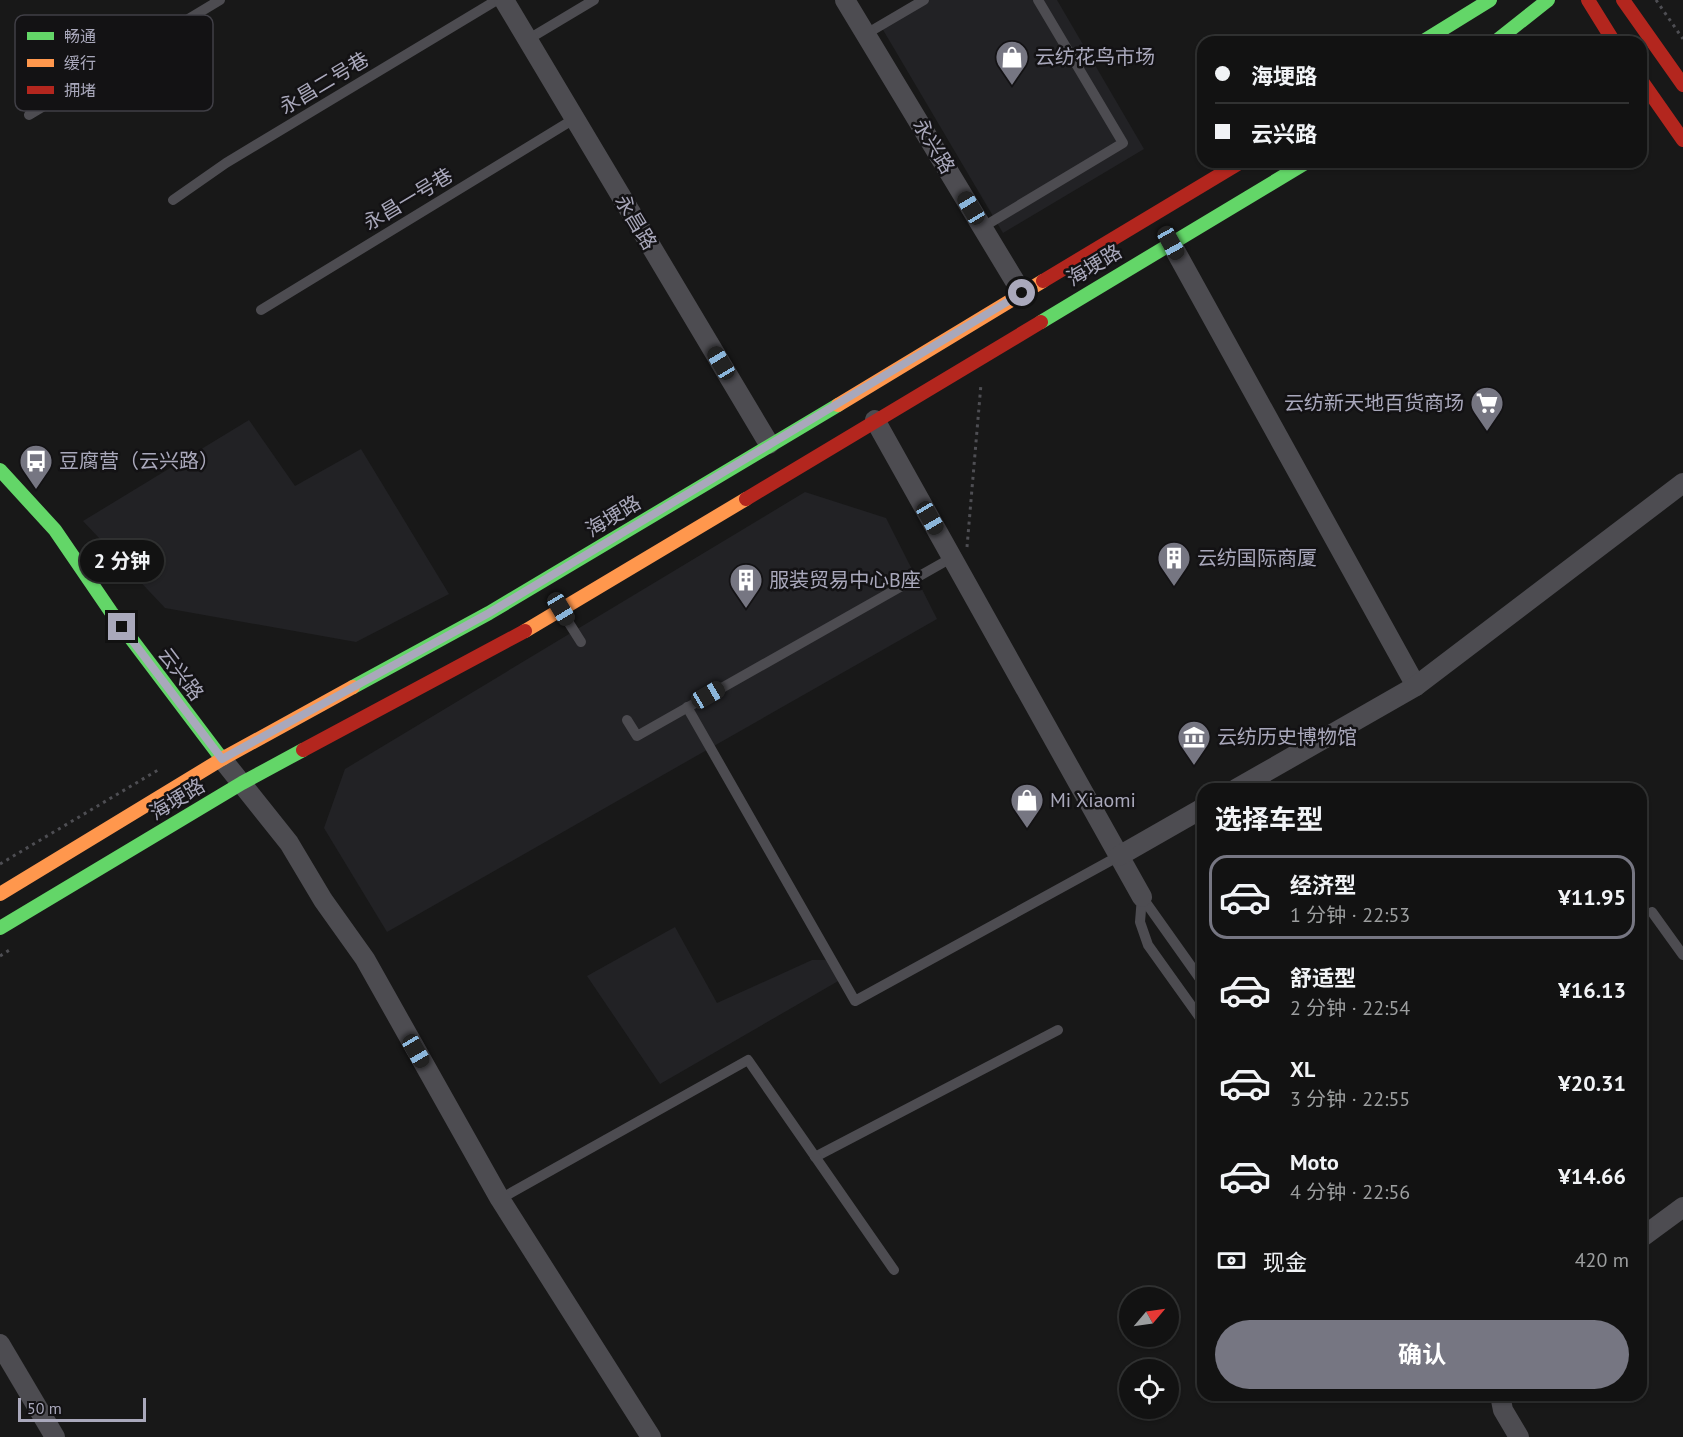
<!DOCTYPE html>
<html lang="zh">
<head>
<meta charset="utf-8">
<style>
	:root { --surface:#121212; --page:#1b1b1b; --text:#f1f3f6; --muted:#9c9e9f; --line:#313232; --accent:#767682 }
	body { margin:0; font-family:"PT Sans","Noto Sans SC",sans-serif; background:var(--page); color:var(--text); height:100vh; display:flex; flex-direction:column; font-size:22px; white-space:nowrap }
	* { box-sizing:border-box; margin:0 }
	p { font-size:20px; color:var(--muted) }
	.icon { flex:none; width:33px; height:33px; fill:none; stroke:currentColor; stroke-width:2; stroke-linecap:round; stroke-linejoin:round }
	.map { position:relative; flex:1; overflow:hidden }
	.side { position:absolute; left:1197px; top:783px; width:450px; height:618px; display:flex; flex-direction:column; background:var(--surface); border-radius:18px; box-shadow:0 2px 4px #0004,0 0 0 2px var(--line) }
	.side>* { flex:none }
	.top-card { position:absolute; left:1197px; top:36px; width:450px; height:132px; border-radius:18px; box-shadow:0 2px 4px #0004,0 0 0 2px var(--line); display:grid; align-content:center; height:132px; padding:0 18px; background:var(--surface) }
	.needle { width:39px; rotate:61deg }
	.buttons { position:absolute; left:1119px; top:1287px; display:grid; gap:12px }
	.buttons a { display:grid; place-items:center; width:60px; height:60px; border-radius:50%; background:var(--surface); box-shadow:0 2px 4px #0004,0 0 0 2px var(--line); font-size:30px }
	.scale { position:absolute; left:18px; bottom:15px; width:128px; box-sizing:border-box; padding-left:6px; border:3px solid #a9a8bb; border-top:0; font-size:16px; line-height:21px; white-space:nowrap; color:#a9a8bb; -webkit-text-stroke:4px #131214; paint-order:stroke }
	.end { position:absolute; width:27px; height:27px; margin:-14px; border:8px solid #a9a8bb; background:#111; box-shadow:0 0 0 3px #111 }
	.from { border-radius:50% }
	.bubble { position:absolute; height:42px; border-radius:21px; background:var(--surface); box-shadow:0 2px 4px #0004,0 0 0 2px var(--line); font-size:20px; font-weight:700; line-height:42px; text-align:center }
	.car { position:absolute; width:18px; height:36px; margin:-18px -9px; border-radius:8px; box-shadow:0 0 4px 2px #0007; background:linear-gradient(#222 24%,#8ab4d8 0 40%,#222 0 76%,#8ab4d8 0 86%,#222 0) }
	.top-card b { display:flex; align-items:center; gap:21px; height:57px; font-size:22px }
	.top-card b+b { border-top:2px solid var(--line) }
	.top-card i { width:15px; height:15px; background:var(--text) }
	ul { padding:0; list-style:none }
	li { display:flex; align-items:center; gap:18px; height:84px; margin:0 12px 9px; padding:0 6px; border:3px solid transparent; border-radius:18px }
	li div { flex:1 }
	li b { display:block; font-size:22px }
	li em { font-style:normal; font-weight:700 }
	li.current { border-color:var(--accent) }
	li>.icon { width:54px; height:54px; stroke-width:1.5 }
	h2 { padding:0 18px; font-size:27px; line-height:72px }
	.pay { display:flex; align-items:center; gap:15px; height:66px; padding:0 18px; font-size:22px }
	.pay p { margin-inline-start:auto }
	.action { display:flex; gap:12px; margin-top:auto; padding:12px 18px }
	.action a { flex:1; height:69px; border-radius:36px; background:var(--accent); color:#fff; font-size:24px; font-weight:700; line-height:69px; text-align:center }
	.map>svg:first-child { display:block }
	.built { fill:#222225 }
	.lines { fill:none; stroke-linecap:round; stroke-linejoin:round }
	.path { stroke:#4e4e53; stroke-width:3; stroke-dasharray:3 4.5; stroke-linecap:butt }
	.lane { stroke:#4d4c51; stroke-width:10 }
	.street { stroke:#4d4c51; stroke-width:20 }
	.fast { stroke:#63d668; stroke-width:14 }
	.slow { stroke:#ff974d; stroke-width:14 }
	.jam { stroke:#b3261e; stroke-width:14 }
	.route { stroke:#a9a8bb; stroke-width:8 }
	.labels { text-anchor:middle; stroke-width:5; stroke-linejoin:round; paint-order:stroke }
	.poi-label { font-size:20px; fill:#a9a8bb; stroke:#131214; text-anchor:start }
	.street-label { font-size:20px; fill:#a9a8bb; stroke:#131214 }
	.key { fill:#131214; stroke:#403f46; stroke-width:1.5 }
	.key-label { font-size:16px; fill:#a9a8bb }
</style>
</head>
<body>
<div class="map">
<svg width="1683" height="1437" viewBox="0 0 1683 1437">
	<rect width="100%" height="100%" fill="#181818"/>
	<!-- built -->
	<g class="built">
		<polygon points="917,0 1057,0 1144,149 1003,233 879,23"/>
		<polygon points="249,420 295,486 361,449 449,594 356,642 165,608 83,521"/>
		<polygon points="805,492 886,518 937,619 387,932 324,828 345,769"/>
		<polygon points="675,927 717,1003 812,960 830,960 840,980 660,1084 587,976"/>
	</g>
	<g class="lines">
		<!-- path -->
		<g class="path">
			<polyline points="1656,0 1683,39"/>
			<polyline points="967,547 981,384"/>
			<polyline points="0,864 158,770"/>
			<polyline points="0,956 11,949"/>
		</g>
		<!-- lane -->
		<g class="lane">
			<polyline points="866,34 924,0"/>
			<polyline points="527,40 594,0"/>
			<polyline points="29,115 220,0"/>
			<polyline points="173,200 226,163 497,0"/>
			<polyline points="983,227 1123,143 1038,0"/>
			<polyline points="261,310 574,119"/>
			<polyline points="562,612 581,642"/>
			<polyline points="687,707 855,1001 1119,856"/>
			<polyline points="627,720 637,736 953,557"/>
			<polyline points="1142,897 1140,922 1148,945 1203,1022"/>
			<polyline points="1142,897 1203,983"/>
			<polyline points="1652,912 1683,955"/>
			<polyline points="815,1157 1058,1030"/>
			<polyline points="500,1199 748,1060 894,1270"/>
		</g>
		<!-- street -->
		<g class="street">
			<polyline points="504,0 769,444"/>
			<polyline points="845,0 1022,293"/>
			<polyline points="1171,243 1416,686"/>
			<polyline points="875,420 1142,897"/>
			<polyline points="222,759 289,843 323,900 365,959 500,1199 651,1437"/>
			<polyline points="1236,789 1416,686 1683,483"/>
			<polyline points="1119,856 1203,808"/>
			<polyline points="1641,1238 1683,1207"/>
			<polyline points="0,1344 55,1437"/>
			<polyline points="1500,1395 1503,1410 1519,1437"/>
		</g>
		<!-- fast -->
		<g class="fast">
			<polyline points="1422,42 1490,0"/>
			<polyline points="1495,42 1548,0"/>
			<polyline points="1041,322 1307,162"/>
			<polyline points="0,470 55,530 111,612 222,759"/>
			<polyline points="353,687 489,613 838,405"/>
			<polyline points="0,928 242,783 303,750"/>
		</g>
		<!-- slow -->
		<g class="slow">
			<polyline points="838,405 1043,281"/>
			<polyline points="525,631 746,499"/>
			<polyline points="0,894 222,759 353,687"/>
		</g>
		<!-- jam -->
		<g class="jam">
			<polyline points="1588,0 1614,42"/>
			<polyline points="1623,0 1683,85"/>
			<polyline points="1641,80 1683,140"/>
			<polyline points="1043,281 1241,162"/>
			<polyline points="746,499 1041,322"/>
			<polyline points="303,750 525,631"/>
		</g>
	</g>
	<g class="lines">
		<!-- route -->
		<polyline class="route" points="122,627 222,759 489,613 1022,293"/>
	</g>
	<!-- icons -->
	<defs>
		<symbol id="shop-pin" viewBox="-11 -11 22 30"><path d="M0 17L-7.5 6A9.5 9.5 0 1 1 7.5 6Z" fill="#767682" stroke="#131214"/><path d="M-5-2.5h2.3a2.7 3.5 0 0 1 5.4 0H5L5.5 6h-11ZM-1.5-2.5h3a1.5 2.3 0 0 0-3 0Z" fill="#fff"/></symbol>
		<symbol id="supermarket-pin" viewBox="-11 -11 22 30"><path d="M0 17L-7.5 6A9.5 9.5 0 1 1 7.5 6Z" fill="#767682" stroke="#131214"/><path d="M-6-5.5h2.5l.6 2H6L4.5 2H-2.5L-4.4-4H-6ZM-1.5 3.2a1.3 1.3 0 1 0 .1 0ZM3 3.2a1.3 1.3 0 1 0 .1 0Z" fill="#fff"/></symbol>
		<symbol id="bus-pin" viewBox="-11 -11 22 30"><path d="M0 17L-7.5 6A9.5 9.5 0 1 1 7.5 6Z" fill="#767682" stroke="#131214"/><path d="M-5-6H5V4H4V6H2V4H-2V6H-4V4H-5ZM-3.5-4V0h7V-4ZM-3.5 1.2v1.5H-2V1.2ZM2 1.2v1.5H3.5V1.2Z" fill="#fff"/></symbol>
		<symbol id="building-pin" viewBox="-11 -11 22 30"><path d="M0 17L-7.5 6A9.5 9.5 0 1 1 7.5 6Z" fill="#767682" stroke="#131214"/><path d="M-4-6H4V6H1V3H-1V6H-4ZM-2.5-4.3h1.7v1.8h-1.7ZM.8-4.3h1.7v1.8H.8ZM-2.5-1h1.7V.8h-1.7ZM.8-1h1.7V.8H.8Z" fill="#fff"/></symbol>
		<symbol id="museum-pin" viewBox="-11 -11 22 30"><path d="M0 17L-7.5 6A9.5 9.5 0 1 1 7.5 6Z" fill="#767682" stroke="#131214"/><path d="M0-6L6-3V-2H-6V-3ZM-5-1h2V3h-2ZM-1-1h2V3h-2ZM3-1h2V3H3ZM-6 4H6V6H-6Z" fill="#fff"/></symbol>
	</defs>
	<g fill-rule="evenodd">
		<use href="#shop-pin" x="993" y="38" width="38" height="52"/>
		<use href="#supermarket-pin" x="1468" y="384" width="38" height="52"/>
		<use href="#bus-pin" x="17" y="442" width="38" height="52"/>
		<use href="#building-pin" x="1155" y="539" width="38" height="52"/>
		<use href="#building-pin" x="727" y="561" width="38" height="52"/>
		<use href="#museum-pin" x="1175" y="718" width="38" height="52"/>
		<use href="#shop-pin" x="1008" y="781" width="38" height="52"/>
	</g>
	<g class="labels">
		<!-- poi labels -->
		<g class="poi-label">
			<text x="1035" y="64">云纺花鸟市场</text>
			<text x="1464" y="410" text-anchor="end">云纺新天地百货商场</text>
			<text x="59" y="468">豆腐营（云兴路）</text>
			<text x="1197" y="565">云纺国际商厦</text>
			<text x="769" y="587">服装贸易中心B座</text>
			<text x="1217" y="744">云纺历史博物馆</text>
			<text x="1050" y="807">Mi Xiaomi</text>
		</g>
		<!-- street labels -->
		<g class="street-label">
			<text transform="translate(324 83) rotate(-31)" y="7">永昌二号巷</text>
			<text transform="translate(934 146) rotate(59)" y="7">永兴路</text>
			<text transform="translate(408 199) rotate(-31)" y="7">永昌一号巷</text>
			<text transform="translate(636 222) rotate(59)" y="7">永昌路</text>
			<text transform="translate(1094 265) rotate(-31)" y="7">海埂路</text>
			<text transform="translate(613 516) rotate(-31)" y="7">海埂路</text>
			<text transform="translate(181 674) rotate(53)" y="7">云兴路</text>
			<text transform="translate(177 799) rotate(-31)" y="7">海埂路</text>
		</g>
	</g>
	<!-- legend -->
	<rect x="15" y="15" width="198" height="96" rx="9" class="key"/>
	<rect x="27" y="32" width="27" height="8" fill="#63d668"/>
	<rect x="27" y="59" width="27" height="8" fill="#ff974d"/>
	<rect x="27" y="86" width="27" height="8" fill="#b3261e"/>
	<g class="key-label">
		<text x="64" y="42">畅通</text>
		<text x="64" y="69">缓行</text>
		<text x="64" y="96">拥堵</text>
	</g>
</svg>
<div class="buttons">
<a><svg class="needle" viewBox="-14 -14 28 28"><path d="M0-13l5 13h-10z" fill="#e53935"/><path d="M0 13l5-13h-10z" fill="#9c9e9f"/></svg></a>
<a><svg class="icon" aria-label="locate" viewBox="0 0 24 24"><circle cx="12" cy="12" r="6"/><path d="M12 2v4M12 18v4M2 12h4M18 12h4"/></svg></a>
</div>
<div class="scale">50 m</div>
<i class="end from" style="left:1022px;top:293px"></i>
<i class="end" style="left:122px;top:627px"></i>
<div class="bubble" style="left:80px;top:540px;width:84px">2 分钟</div>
<i class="car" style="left:971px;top:208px;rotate:329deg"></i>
<i class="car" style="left:1171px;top:243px;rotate:151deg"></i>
<i class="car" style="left:721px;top:363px;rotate:329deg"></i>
<i class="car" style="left:930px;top:518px;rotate:150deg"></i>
<i class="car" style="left:561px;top:609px;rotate:149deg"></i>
<i class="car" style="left:708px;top:695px;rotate:60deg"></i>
<i class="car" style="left:416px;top:1051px;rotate:150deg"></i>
<div class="top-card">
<b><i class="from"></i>海埂路</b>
<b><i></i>云兴路</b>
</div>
<section class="side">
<h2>选择车型</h2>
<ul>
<li class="current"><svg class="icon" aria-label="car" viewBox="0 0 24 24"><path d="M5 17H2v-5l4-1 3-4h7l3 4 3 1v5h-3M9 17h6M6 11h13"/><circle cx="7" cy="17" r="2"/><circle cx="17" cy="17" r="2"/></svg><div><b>经济型</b><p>1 分钟 · 22:53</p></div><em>¥11.95</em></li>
<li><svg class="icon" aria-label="car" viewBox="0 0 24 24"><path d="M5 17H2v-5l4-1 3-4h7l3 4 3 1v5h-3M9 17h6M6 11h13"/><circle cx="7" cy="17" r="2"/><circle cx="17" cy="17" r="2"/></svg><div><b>舒适型</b><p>2 分钟 · 22:54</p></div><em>¥16.13</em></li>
<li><svg class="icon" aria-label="car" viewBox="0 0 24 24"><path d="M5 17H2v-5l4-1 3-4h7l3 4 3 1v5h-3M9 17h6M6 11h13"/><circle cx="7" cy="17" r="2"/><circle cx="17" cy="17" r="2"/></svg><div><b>XL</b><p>3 分钟 · 22:55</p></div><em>¥20.31</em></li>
<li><svg class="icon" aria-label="car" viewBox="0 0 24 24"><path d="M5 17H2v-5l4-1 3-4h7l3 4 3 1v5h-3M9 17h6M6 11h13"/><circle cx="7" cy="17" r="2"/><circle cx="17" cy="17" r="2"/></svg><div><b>Moto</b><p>4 分钟 · 22:56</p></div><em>¥14.66</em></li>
</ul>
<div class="pay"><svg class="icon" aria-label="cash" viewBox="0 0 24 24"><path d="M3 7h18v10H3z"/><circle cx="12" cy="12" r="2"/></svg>现金<p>420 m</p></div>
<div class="action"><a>确认</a></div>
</section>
</div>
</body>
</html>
